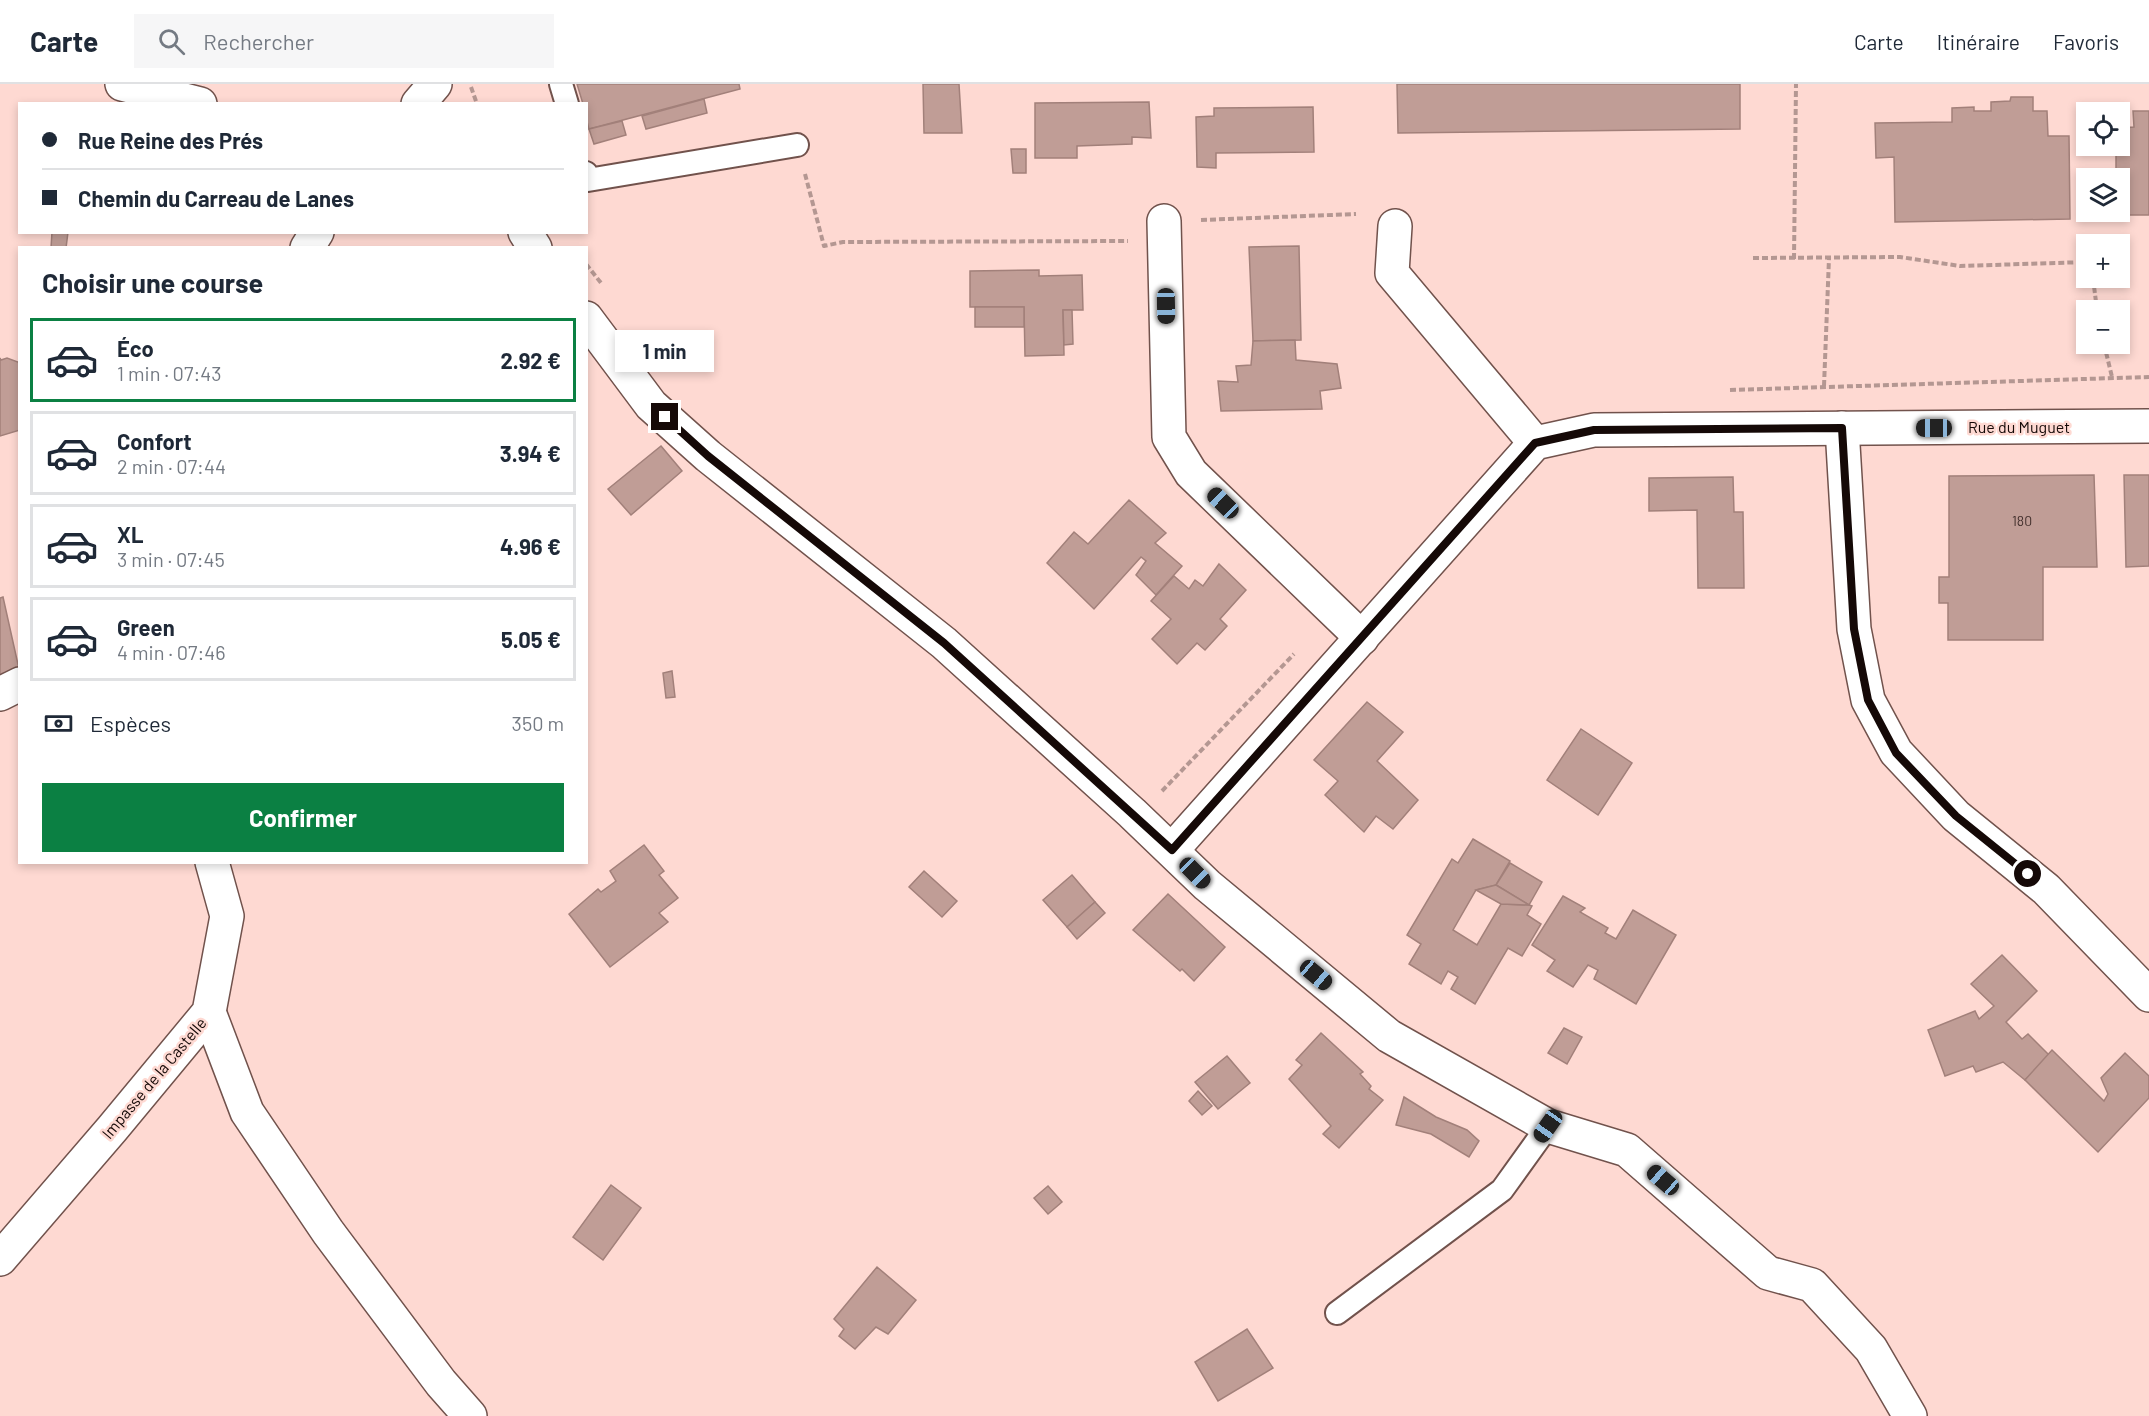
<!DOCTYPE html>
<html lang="fr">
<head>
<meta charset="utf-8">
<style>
	:root { --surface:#fff; --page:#f6f6f7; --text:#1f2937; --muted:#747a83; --line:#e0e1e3; --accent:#0b8043 }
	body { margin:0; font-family:Barlow,sans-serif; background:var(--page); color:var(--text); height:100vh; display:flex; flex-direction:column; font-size:22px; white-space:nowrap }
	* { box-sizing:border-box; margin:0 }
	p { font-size:20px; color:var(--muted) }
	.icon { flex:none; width:33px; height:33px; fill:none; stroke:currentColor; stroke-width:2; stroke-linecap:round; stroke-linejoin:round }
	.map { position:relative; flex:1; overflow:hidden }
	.details { position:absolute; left:18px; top:162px; width:570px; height:618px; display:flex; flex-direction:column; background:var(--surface); border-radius:0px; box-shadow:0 3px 9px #0003 }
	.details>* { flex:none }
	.hud { position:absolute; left:18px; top:18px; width:570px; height:132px; border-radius:0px; box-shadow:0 3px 9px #0003; display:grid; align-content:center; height:132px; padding:0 24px; background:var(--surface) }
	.tools { position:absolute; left:2076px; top:18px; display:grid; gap:12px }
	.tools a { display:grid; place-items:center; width:54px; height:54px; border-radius:0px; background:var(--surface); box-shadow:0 3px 9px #0003; font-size:30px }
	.end { position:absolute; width:27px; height:27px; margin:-14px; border:8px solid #150907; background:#fff; box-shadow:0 0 0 3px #fff }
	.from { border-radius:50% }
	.bubble { position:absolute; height:42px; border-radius:0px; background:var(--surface); box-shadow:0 3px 9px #0003; font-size:20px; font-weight:700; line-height:42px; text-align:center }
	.car { position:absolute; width:18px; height:36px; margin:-18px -9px; border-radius:8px; box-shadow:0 0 4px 2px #0007; background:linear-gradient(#222 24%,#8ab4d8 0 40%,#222 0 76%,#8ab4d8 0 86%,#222 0) }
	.hud b { display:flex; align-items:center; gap:21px; height:57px; font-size:22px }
	.hud b+b { border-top:2px solid var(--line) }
	.hud i { width:15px; height:15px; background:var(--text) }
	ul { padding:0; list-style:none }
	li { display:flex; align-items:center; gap:18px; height:84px; margin:0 12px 9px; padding:0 12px; border:3px solid var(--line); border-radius:0px }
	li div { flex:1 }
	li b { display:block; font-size:22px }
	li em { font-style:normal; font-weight:700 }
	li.selected { border-color:var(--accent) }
	li>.icon { width:54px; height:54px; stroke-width:1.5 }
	h2 { padding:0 24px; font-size:27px; line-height:72px }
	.pay { display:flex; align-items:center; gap:15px; height:66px; padding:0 24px; font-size:22px }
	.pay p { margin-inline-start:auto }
	.primary-button { display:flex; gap:12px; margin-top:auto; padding:12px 24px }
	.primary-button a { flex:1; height:69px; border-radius:0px; background:var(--accent); color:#fff; font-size:24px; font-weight:700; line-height:69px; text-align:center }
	header { display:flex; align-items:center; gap:36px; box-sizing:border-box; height:84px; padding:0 30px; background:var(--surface); border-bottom:2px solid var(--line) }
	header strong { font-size:28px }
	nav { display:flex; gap:33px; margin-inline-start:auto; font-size:21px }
	.search { width:420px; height:54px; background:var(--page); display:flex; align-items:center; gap:15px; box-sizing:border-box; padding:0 21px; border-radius:0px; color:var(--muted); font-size:22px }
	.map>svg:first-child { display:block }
	.building { fill:#c09d96; stroke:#a2807a; stroke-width:1.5 }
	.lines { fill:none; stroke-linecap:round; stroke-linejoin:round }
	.service-casing { stroke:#71524c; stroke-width:26 }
	.minor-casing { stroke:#71524c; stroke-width:36 }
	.path { stroke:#b49792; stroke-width:4; stroke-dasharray:6 3; stroke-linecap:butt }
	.service { stroke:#fff; stroke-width:22 }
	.minor { stroke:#fff; stroke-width:33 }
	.route { stroke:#150907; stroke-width:8 }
	.labels { text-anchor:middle; stroke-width:5; stroke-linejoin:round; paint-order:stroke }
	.number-label { font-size:14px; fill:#402e2b }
	.street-label { font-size:16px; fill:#150907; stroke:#fed9d2 }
</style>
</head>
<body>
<header>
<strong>Carte</strong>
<div class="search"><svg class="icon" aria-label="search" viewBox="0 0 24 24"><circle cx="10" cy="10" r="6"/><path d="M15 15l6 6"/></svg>Rechercher</div>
<nav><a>Carte</a><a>Itinéraire</a><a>Favoris</a></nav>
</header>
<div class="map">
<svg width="2149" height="1332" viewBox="0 0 2149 1332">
	<rect width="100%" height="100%" fill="#fed9d2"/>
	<!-- building -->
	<g class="building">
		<polygon points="577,0 739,0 740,5 589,45 586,34 586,20 583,20"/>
		<polygon points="923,0 959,0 962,49 924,49"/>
		<polygon points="1397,0 1740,0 1740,45 1398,49"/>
		<polygon points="2011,13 2033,13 2033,27 2047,27 2048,52 2069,52 2070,135 1895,138 1894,73 1876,74 1875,39 1952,38 1952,24 1974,23 1974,27 1991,27 1991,18 2010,17"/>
		<polygon points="704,15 707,29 646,45 642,32"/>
		<polygon points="1149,18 1151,54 1132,53 1132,60 1077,62 1077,74 1035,74 1035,19"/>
		<polygon points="1313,23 1314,68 1216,69 1216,84 1197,83 1196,33 1214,32 1214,24"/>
		<polygon points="2133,27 2149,27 2149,131 2116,131 2116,128 2120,128 2120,94 2116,94 2116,62 2120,62 2120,44 2134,43"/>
		<polygon points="622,37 626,51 594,60 589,45"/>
		<polygon points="1011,65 1026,65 1026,89 1013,89"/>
		<polygon points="52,148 68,148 66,164 51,164"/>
		<polygon points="1299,162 1301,256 1253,257 1249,163"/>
		<polygon points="1039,186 1039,192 1082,191 1083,226 1063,226 1064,271 1025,272 1024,223 970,223 970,187"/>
		<rect x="975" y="223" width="49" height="20"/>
		<polygon points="1063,226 1072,226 1073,260 1064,261"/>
		<polygon points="1295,256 1296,276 1337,280 1341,304 1320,307 1322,325 1221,327 1218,297 1238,298 1236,282 1251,281 1253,257"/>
		<polygon points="0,274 1,276 7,274 18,278 20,282 20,346 0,352"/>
		<polygon points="661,362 682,387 631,431 608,405"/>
		<polygon points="2094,391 2097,483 2043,483 2043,556 1948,556 1948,519 1939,519 1939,493 1949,493 1949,392"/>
		<polygon points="2124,391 2149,391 2149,482 2126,483"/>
		<polygon points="1733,393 1734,428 1743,428 1744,504 1698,504 1697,426 1649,427 1649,394"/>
		<polygon points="1129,416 1166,449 1155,459 1182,482 1156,511 1136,491 1146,477 1141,473 1094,525 1047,479 1074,448 1088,460"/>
		<polygon points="1219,480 1246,506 1220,535 1227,542 1205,566 1197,559 1177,580 1152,555 1171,535 1151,517 1174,492 1189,505 1195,496 1203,502"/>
		<polygon points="3,513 19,585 0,590 0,514"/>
		<polygon points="672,587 675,613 666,614 663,589"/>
		<polygon points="1367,618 1403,648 1377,677 1418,716 1393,745 1376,732 1364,748 1325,711 1338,697 1314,676"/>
		<polygon points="1581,645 1632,679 1598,731 1547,696"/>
		<polygon points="1473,755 1510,777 1496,801 1476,806 1453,846 1477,861 1501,820 1529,821 1532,822 1527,831 1541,840 1522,872 1508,864 1475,920 1451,905 1458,893 1448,887 1441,900 1409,880 1421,860 1407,851 1452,775 1458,779"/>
		<polygon points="644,761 664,787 659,791 678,814 659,829 668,838 610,883 569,830 598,805 601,808 616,797 610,787"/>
		<polygon points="1510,779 1542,798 1529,821 1496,801"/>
		<polygon points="924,787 957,817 942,833 909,803"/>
		<polygon points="1072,791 1095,818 1067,843 1043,816"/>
		<polygon points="1496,801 1529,821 1501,820 1476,806"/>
		<polygon points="1168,810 1225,863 1194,897 1182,885 1180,887 1133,846"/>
		<polygon points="1563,812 1585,824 1580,828 1608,844 1605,849 1616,855 1633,826 1676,851 1636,920 1594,895 1598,886 1588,881 1573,903 1547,887 1555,876 1532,861"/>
		<polygon points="1095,818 1105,829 1077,855 1067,843"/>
		<polygon points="2002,871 2037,907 2006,938 2022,955 2028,950 2049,971 2025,996 2003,978 1976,988 1973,982 1945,992 1928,946 1975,927 1979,935 1994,922 1971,900"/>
		<polygon points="1564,944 1582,953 1567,980 1548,969"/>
		<polygon points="1321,949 1363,988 1360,990 1371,1002 1369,1005 1383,1016 1339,1064 1323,1050 1331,1042 1289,995 1302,981 1296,976"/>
		<polygon points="2052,966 2104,1017 2108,1010 2101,994 2125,969 2149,992 2149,1014 2098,1068 2025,996"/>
		<polygon points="1227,972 1250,999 1218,1025 1195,998"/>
		<polygon points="1198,1007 1212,1022 1202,1031 1189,1017"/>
		<polygon points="1404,1013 1436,1033 1467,1046 1479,1057 1469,1073 1431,1050 1396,1041"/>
		<polygon points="611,1101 641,1124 603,1176 573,1153"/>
		<polygon points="1048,1102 1062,1118 1048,1130 1034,1114"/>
		<polygon points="877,1183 916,1216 888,1250 876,1243 855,1265 839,1252 844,1245 834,1235"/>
		<polygon points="1247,1245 1273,1284 1218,1317 1195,1278"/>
	</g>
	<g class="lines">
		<defs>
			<g id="service">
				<polyline points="561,0 567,20"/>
				<polyline points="586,89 588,96 797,61"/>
				<polyline points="1337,1229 1502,1106 1548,1042"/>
			</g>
			<g id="minor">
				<polyline points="122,0 200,20"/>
				<polyline points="418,20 435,0"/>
				<polyline points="1164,137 1169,353 1191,389 1362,554"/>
				<polyline points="1395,142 1392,189 1535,359"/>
				<polyline points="525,148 535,164"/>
				<polyline points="307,164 317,148"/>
				<polyline points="586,234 651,321 708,372 944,559 1132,729 1207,801 1389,952 1548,1042 1627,1066 1768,1189 1812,1201 1871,1265 1910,1332"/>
				<polyline points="1842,344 1854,545 1868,616 1896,668 1956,732 2046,805 2149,911"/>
				<polyline points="0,610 20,600"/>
				<polyline points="1172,766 1535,359 1594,346 2149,342"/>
				<polyline points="209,928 247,1028 328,1148 441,1299 470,1332"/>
				<polyline points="0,1175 112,1045 209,928 227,832 212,778"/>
			</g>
		</defs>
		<!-- service casing -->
		<use href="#service" class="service-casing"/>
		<!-- minor casing -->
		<use href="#minor" class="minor-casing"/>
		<!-- path -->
		<g class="path">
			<polyline points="471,3 477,20"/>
			<polyline points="805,90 824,162 843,158 1128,157"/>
			<polyline points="1201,136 1356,130"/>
			<polyline points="1753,174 1900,173 1960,182 2086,178"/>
			<polyline points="1794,175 1796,0"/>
			<polyline points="586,180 601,199"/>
			<polyline points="2093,194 2097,226"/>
			<polyline points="2104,260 2112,293"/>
			<polyline points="1824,302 1829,174"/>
			<polyline points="1730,306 2149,293"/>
			<polyline points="1162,707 1294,570"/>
		</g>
		<!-- service -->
		<use href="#service" class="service"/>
		<!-- minor -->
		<use href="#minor" class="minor"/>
	</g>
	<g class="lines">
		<!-- route -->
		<polyline class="route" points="665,333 708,372 944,559 1172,766 1535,359 1594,346 1842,344 1854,545 1868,616 1896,669 1956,732 2028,790"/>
	</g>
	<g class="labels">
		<!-- number labels -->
		<g class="number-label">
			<text x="2022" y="442">180</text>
		</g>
		<!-- street labels -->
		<g class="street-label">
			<text x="2019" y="349">Rue du Muguet</text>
			<text transform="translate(154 994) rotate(-50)" y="6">Impasse de la Castelle</text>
		</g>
	</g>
</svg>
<div class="tools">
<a><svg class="icon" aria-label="locate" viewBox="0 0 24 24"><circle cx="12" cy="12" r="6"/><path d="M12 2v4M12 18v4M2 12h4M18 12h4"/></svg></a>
<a><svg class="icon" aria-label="layers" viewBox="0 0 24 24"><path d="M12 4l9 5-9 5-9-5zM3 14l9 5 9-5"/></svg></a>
<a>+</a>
<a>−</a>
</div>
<i class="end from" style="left:2028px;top:790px"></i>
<i class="end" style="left:665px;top:333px"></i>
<div class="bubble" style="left:615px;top:246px;width:99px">1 min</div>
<i class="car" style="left:1166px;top:222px;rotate:179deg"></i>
<i class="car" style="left:1934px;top:344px;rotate:270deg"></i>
<i class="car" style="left:1223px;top:419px;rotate:314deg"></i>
<i class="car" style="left:1195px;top:789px;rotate:135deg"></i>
<i class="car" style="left:1316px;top:891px;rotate:130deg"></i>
<i class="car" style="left:1548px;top:1042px;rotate:215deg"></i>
<i class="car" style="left:1663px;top:1096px;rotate:311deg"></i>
<div class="hud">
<b><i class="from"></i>Rue Reine des Prés</b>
<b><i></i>Chemin du Carreau de Lanes</b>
</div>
<section class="details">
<h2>Choisir une course</h2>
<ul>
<li class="selected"><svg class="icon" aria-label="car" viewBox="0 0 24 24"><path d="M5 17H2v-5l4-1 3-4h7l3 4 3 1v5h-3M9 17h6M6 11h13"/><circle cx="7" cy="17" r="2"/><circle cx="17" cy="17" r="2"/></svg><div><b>Éco</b><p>1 min · 07:43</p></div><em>2.92 €</em></li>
<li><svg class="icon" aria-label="car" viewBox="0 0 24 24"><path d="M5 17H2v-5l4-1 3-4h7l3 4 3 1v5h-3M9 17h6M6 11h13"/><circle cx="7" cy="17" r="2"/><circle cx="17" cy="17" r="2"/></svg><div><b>Confort</b><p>2 min · 07:44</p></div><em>3.94 €</em></li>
<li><svg class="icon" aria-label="car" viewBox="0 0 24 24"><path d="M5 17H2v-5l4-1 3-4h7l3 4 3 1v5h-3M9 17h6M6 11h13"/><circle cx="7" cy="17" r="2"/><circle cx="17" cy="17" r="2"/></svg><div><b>XL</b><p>3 min · 07:45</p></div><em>4.96 €</em></li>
<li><svg class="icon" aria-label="car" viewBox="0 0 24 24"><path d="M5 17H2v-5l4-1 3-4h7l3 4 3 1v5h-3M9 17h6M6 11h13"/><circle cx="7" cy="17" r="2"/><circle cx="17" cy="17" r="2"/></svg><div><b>Green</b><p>4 min · 07:46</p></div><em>5.05 €</em></li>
</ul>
<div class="pay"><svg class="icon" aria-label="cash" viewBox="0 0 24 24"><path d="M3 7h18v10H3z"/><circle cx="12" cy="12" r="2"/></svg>Espèces<p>350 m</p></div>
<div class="primary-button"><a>Confirmer</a></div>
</section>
</div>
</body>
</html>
